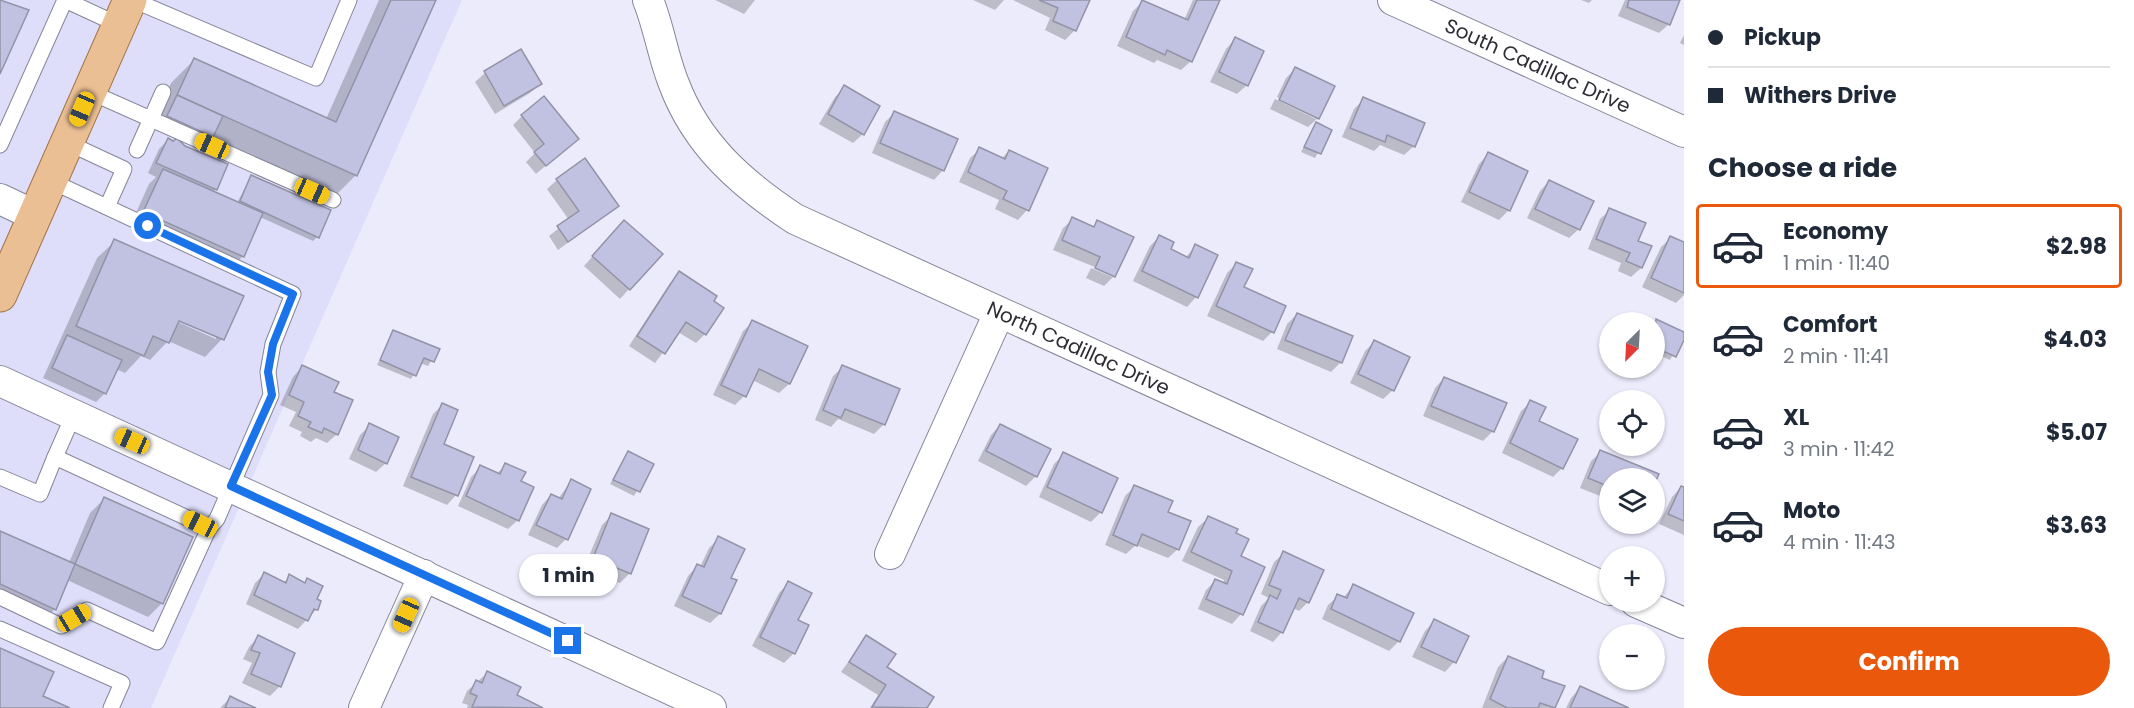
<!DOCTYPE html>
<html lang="en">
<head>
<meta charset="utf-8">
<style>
	:root { --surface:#fff; --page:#f2f2f3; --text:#1f2937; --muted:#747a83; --line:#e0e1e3; --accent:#ea580c }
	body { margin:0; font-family:Poppins,sans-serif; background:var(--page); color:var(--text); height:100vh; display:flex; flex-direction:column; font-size:22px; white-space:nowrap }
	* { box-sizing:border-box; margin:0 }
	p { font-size:20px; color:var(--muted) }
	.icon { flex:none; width:33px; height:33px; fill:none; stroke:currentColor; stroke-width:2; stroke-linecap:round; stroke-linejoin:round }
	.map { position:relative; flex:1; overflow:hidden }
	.side { display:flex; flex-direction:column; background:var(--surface); width:450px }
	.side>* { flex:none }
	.hud { display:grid; align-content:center; height:132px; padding:0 24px; background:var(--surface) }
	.needle { width:39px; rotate:204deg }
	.fabs { position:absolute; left:1599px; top:312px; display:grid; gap:12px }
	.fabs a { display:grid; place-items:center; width:66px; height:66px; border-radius:50%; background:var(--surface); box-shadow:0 2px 4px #0004; font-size:30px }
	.end { position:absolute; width:27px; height:27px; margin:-14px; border:8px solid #1a73e8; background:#fff; box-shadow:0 0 0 3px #fff }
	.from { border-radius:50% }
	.bubble { position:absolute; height:42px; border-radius:21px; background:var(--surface); box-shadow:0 2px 4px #0004; font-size:20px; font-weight:700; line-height:42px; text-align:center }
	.car { position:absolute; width:18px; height:36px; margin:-18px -9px; border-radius:8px; box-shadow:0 0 4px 2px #0007; background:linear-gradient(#f5c518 24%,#345 0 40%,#f5c518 0 76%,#345 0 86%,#f5c518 0) }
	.hud b { display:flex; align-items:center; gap:21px; height:57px; font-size:22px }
	.hud b+b { border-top:2px solid var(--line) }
	.hud i { width:15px; height:15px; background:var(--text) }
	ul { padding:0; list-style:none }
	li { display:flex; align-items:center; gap:18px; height:84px; margin:0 12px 9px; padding:0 12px; border:3px solid transparent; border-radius:6px }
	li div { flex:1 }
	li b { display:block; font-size:22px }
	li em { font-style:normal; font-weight:700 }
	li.on { border-color:var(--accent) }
	li>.icon { width:54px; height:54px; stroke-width:1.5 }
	h2 { padding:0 24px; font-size:27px; line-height:72px }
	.button { display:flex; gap:12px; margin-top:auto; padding:12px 24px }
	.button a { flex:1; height:69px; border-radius:36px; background:var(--accent); color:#fff; font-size:24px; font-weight:700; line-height:69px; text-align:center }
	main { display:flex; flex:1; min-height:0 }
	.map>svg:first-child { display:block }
	.built { fill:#dedefb }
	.shadow { fill:#0003; fill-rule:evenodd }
	.building { fill:#c1c1e1; stroke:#9393a7; stroke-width:1.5 }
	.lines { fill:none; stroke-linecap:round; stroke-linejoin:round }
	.service-casing { stroke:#858598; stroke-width:17 }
	.minor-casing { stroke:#858598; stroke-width:32 }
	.primary-casing { stroke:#a07144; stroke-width:35 }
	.service { stroke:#fff; stroke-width:15 }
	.minor { stroke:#fff; stroke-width:30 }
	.primary { stroke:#ebbf94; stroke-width:33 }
	.route { stroke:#1a73e8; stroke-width:8 }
	.labels { text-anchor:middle; stroke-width:6; stroke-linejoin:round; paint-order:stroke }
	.street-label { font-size:20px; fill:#2d2d35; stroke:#ebebfc }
</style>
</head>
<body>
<main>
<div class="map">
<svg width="1684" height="708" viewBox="0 0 1684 708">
	<rect width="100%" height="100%" fill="#ebebfc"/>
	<!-- built -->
	<polygon class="built" points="0,0 462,0 151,708 0,708"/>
	<!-- shadow -->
	<g class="shadow">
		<polygon points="379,0 434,0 356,175 333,198 155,118 171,83 194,60 326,119"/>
		<polygon points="715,0 755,0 744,14"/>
		<polygon points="973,0 1004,0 995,10"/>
		<polygon points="1013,0 1088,0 1075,30 1065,40 1045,30 1050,18"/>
		<polygon points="1193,0 1218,0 1191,61 1181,70 1157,60 1154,63 1117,46 1133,11 1143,1 1184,20"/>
		<polygon points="1581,0 1592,0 1589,3"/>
		<polygon points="1625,0 1679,0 1669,24 1659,33 1618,16"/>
		<polygon points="1684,35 1684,45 1680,43"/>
		<polygon points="1235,39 1247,85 1237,94 1210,82 1226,49"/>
		<polygon points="520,51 540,84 530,93 495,114 475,82 485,73"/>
		<polygon points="1295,69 1318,118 1308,127 1270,109 1275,99 1316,119 1316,116 1277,97 1286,78"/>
		<polygon points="845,87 863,134 853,143 819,124 835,97"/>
		<polygon points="1364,99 1414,146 1404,155 1380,145 1374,151 1342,137 1354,109"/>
		<polygon points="895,112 943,170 934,180 872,153 885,122"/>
		<polygon points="522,116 577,139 536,174 526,162 535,153 513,125"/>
		<polygon points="1316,124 1330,131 1315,158 1301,152"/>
		<polygon points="168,140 216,189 213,193 237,203 251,177 317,237 313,241 260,217 243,256 229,270 130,226 149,184 156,177 148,173 159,149"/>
		<polygon points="980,149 1001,159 1009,151 1046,168 1027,210 1018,220 995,209 999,200 959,182 970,158"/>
		<polygon points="1488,154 1509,210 1499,220 1461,202 1479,164"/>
		<polygon points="557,180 617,206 558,250 549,236 569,220 547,189"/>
		<polygon points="1549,181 1579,229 1569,238 1527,218 1540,191"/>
		<polygon points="1610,210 1636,242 1650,247 1641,268 1631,277 1618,271 1621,263 1588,249 1600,219"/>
		<polygon points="1073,219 1092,228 1098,222 1114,276 1104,286 1086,278 1091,268 1112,277 1112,274 1053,250 1063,228"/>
		<polygon points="615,231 629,289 620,299 584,266"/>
		<polygon points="1159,237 1169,250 1185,258 1196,246 1196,297 1187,307 1133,281 1150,246"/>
		<polygon points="1671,238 1684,244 1684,295 1676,303 1642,287 1661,247"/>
		<path d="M115,241L242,296L222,339L205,357L168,341L150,360L141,356L125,373L116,369L105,393L96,402L43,378L97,258ZM172,316L216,335V339L171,319Z"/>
		<polygon points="1236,264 1242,288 1272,332 1263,341 1207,316 1227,273"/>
		<polygon points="679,273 705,334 696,343 678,332 655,363 629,346 670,283"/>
		<polygon points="1297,314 1341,362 1331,372 1277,349 1287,324"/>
		<polygon points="1656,320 1684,333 1670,360 1654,353"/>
		<polygon points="753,322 806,347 789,384 779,393 752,380 744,396 735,405 713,395 743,331"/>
		<polygon points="394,332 438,350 428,366 420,363 411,379 377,365"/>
		<polygon points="1374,342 1393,390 1383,399 1350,383 1365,351"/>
		<polygon points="302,367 332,393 337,434 327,443 316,438 311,442 300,436 302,432 289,426 296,412 280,405 293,377"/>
		<polygon points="843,367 884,424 874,434 838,419 831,427 815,420 833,376"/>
		<polygon points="1444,378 1493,431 1483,441 1423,416 1435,388"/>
		<polygon points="1531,402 1537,421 1562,468 1553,477 1502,453 1521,411"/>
		<polygon points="442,405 442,445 456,495 447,505 403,486 433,414"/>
		<polygon points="370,425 386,463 376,472 349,459 360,435"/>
		<polygon points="1000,425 1036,476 1026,486 978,461 991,435"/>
		<polygon points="1601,452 1657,475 1654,478 1610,478 1610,500 1580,488 1591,461"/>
		<polygon points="628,453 652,464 634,496 610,484"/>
		<polygon points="1064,454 1101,512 1091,522 1039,497 1054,464"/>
		<polygon points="506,465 519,482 518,520 508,529 458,506 471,477 481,467 496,474"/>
		<polygon points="571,481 566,539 557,548 528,535 542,505 551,495 558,499"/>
		<polygon points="1135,486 1166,512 1178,549 1168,558 1136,545 1126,554 1105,545 1125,496"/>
		<polygon points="1681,487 1684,489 1684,535 1659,524 1672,497"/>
		<polygon points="104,499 162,603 148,617 67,580 55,609 41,623 0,604 0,533 69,563 90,513"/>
		<polygon points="612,515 630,573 620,583 584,568 602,525"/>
		<polygon points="1208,518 1234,534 1239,557 1263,568 1241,614 1232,624 1198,609 1206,590 1215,581 1223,584 1224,580 1182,561 1198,527"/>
		<polygon points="719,538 729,579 735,581 720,614 710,623 674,606 688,576 697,566 700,567 709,548"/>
		<polygon points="1284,553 1308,602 1299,611 1293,608 1282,632 1273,642 1250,631 1261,606 1269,598 1261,594 1274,562"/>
		<polygon points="264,574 283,583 290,576 303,583 307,580 316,610 298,629 246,604 255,583"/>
		<polygon points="788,583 796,621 794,653 784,663 752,646 779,593"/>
		<polygon points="1353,586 1399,641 1389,651 1322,619 1328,605 1338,596 1343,598"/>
		<polygon points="1434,621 1467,637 1454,662 1445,672 1412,657 1425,631"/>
		<polygon points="258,637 280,686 270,696 242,683 252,663 243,659 249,647"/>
		<polygon points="866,637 885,668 932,698 925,708 870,708 878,695 841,672"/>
		<polygon points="1508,657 1540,678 1563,687 1554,708 1482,708 1498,667"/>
		<polygon points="487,673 515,696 540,708 467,708 468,705 462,703 467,691"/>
		<polygon points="1580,688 1625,708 1566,708 1571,698"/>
		<polygon points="230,698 252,708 220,708"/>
	</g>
	<!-- building -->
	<g class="building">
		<polygon points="0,0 29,10 0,74"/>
		<polygon points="391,0 436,0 357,176 177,95 194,58 336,122"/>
		<polygon points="1039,0 1090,0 1076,31 1053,21 1058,8"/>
		<polygon points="1142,0 1188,20 1197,0 1220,0 1192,62 1167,50 1165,55 1126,37"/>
		<polygon points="1629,0 1680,0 1670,25 1627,7"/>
		<polygon points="1235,37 1264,51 1248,86 1219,72"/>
		<polygon points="521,49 542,84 504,106 484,71"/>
		<polygon points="1295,67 1335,86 1319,119 1279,100"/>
		<polygon points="844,85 880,106 864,135 828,114"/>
		<polygon points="177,95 223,116 213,137 167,116"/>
		<polygon points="544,96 579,139 546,166 534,152 544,144 521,115"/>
		<polygon points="1363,97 1425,123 1415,147 1387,135 1385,142 1350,128"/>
		<polygon points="894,111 958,139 944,171 880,143"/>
		<polygon points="1316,122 1332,130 1321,154 1304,147"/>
		<polygon points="168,138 173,141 177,138 185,146 228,164 217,190 156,163"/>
		<polygon points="979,147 1005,159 1009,150 1048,168 1029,211 1003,199 1007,191 968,172"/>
		<polygon points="1488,152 1528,171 1510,211 1469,192"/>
		<polygon points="585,158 619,206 568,242 557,226 579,211 556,179"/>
		<polygon points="163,169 263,213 244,257 143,212"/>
		<polygon points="251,175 331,210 319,238 240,201"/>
		<polygon points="1549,180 1594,201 1580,230 1535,209"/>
		<polygon points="1609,208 1646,223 1638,241 1652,246 1642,268 1626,261 1630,253 1596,239"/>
		<polygon points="1072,217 1094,227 1097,220 1134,237 1115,277 1095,268 1100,257 1062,240"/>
		<polygon points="624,220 663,254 630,290 592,256"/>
		<polygon points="1159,235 1174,242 1171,249 1189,258 1195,244 1218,255 1198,298 1142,271"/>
		<polygon points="1670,236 1684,242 1684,293 1651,278"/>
		<polygon points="114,239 244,296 224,340 179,321 169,343 153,336 144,356 76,326"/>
		<polygon points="1236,262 1253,269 1244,287 1286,306 1274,333 1216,306"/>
		<polygon points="679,271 717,296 714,301 724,308 706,335 686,322 665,354 637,336"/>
		<polygon points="1297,313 1353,336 1342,363 1285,340"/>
		<polygon points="1656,319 1684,332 1684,340 1676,357 1654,347"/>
		<polygon points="752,320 808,346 790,384 759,369 746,397 721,385"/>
		<polygon points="393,330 440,349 434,362 424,358 416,376 380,360"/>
		<polygon points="67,335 122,360 106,394 52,368"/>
		<polygon points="1374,340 1410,357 1394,391 1358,374"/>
		<polygon points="302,365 339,382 334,392 353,400 338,435 324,428 322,433 308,427 311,422 298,416 304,402 289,395"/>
		<polygon points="842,365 900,389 885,425 845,409 841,418 823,410"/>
		<polygon points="1444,377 1507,403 1494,432 1431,406"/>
		<polygon points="1530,400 1546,407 1539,421 1578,439 1563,469 1510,443"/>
		<polygon points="442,403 458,410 444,444 474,457 458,496 411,477"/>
		<polygon points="369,423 399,437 387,464 358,450"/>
		<polygon points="1000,424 1051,449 1037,477 986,451"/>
		<polygon points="1600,450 1659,474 1654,485 1654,478 1610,478 1610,487 1588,478"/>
		<polygon points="628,451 654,464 640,492 613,480"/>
		<polygon points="1063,452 1118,478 1102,513 1047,487"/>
		<polygon points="505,463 526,472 521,481 534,487 519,521 466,496 480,465 500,474"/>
		<polygon points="571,479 591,489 568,540 536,525 551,494 562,499"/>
		<polygon points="1134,485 1173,501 1168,512 1191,521 1179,550 1142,534 1137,546 1113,535"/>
		<polygon points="1681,486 1684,487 1684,521 1668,514"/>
		<polygon points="104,497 193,537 163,604 75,564"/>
		<polygon points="611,513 649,529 631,574 593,558"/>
		<polygon points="1208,516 1238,529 1236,533 1249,539 1241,556 1265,567 1243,615 1206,599 1215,579 1227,584 1232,571 1191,552"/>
		<polygon points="0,531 75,564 56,610 0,584"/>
		<polygon points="718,536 745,549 731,578 737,580 721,614 682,596 697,564 704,567"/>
		<polygon points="1283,551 1324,570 1309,603 1299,598 1283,633 1258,622 1270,595 1277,599 1281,590 1269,585"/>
		<polygon points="264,572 286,583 289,574 305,583 307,578 323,586 317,599 321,601 318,610 314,609 308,621 254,595"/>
		<polygon points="788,581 812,593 798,620 809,625 795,654 760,637"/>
		<polygon points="1353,584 1414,613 1400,642 1331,609 1337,594 1347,598"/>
		<polygon points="1434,619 1469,636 1456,663 1421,647"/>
		<polygon points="258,635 295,653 281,687 251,674 260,653 251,650"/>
		<polygon points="866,635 896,654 887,667 934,697 927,708 872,707 886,685 849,662"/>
		<polygon points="0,648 54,672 43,696 70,708 0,708"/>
		<polygon points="1508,656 1544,671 1542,678 1565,686 1555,708 1540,703 1538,708 1507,708 1490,699"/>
		<polygon points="487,671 521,687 517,695 543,708 472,707 477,696 470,693 476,680 482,683"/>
		<polygon points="1580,686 1629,708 1570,708"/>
		<polygon points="230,696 238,700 256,708 225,708"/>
	</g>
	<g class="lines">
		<defs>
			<g id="service">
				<polyline points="65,0 119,25"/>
				<polyline points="133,0 316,78 349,0"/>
				<polyline points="90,92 333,200"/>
				<polyline points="68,143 124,169 107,207"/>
				<polyline points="0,145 65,0"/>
				<polyline points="137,150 163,92"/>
				<polyline points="51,181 293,294 273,344 268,372 271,395 217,519 209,528 55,457 74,414"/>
				<polyline points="0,477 40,494 55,457"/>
				<polyline points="0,597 61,626 87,610 157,642 209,528"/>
				<polyline points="0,629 122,683 111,708"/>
			</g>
			<g id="minor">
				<path id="s1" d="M648,0C659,27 663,57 674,84C697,145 742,184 795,219L1610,590"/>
				<path id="s2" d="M1393,0L1684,132"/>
				<polyline points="0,199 36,216"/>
				<polyline points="0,381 711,708"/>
				<polyline points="890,554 999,313"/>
				<polyline points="1636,602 1684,623"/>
				<polyline points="364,708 424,575"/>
			</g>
			<polyline id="primary" points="0,295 130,0"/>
		</defs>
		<!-- service casing -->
		<use href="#service" class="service-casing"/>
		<!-- minor casing -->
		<use href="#minor" class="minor-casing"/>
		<!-- primary casing -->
		<use href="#primary" class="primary-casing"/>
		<!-- service -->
		<use href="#service" class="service"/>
		<!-- minor -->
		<use href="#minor" class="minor"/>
		<!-- primary -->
		<use href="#primary" class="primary"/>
	</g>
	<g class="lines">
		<!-- route -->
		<polyline class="route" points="148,226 293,294 273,344 268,372 272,395 231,486 568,641"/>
	</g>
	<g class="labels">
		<!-- street labels -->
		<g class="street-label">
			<text dy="7" stroke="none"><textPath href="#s2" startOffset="159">South Cadillac Drive</textPath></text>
			<text dy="7" stroke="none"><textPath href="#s1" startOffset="584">North Cadillac Drive</textPath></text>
		</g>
	</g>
</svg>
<div class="fabs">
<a><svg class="needle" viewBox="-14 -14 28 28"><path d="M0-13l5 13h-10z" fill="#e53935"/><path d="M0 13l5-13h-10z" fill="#747a83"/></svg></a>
<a><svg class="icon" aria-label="locate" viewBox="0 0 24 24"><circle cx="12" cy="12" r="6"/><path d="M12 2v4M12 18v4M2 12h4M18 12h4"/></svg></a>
<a><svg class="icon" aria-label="layers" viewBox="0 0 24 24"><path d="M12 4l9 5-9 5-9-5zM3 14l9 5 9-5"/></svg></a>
<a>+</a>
<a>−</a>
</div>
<i class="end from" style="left:148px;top:226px"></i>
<i class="end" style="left:568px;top:641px"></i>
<div class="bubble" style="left:519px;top:554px;width:99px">1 min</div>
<i class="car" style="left:82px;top:109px;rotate:203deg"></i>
<i class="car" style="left:212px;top:146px;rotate:294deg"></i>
<i class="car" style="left:312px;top:191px;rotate:114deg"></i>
<i class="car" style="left:132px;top:441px;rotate:294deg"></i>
<i class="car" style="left:200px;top:524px;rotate:295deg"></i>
<i class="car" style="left:406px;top:615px;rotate:204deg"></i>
<i class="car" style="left:74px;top:618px;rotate:59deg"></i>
</div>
<section class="side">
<div class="hud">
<b><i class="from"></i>Pickup</b>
<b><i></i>Withers Drive</b>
</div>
<h2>Choose a ride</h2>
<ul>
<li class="on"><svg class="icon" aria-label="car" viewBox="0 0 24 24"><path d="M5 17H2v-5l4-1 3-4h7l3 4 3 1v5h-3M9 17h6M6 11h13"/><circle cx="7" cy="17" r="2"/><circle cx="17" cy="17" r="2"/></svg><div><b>Economy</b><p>1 min · 11:40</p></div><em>$2.98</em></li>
<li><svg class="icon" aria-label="car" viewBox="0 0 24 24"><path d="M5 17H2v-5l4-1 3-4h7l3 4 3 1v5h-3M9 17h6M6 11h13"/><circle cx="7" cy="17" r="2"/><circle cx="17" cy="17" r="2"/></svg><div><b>Comfort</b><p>2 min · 11:41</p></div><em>$4.03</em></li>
<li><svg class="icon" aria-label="car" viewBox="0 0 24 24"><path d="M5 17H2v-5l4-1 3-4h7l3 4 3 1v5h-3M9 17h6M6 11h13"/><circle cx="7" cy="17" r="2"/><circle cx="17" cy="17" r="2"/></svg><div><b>XL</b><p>3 min · 11:42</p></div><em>$5.07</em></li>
<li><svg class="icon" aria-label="car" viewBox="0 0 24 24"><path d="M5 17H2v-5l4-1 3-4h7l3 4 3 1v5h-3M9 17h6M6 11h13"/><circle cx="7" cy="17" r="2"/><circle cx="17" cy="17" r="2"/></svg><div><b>Moto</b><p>4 min · 11:43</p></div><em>$3.63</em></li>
</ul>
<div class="button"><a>Confirm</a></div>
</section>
</main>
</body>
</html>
